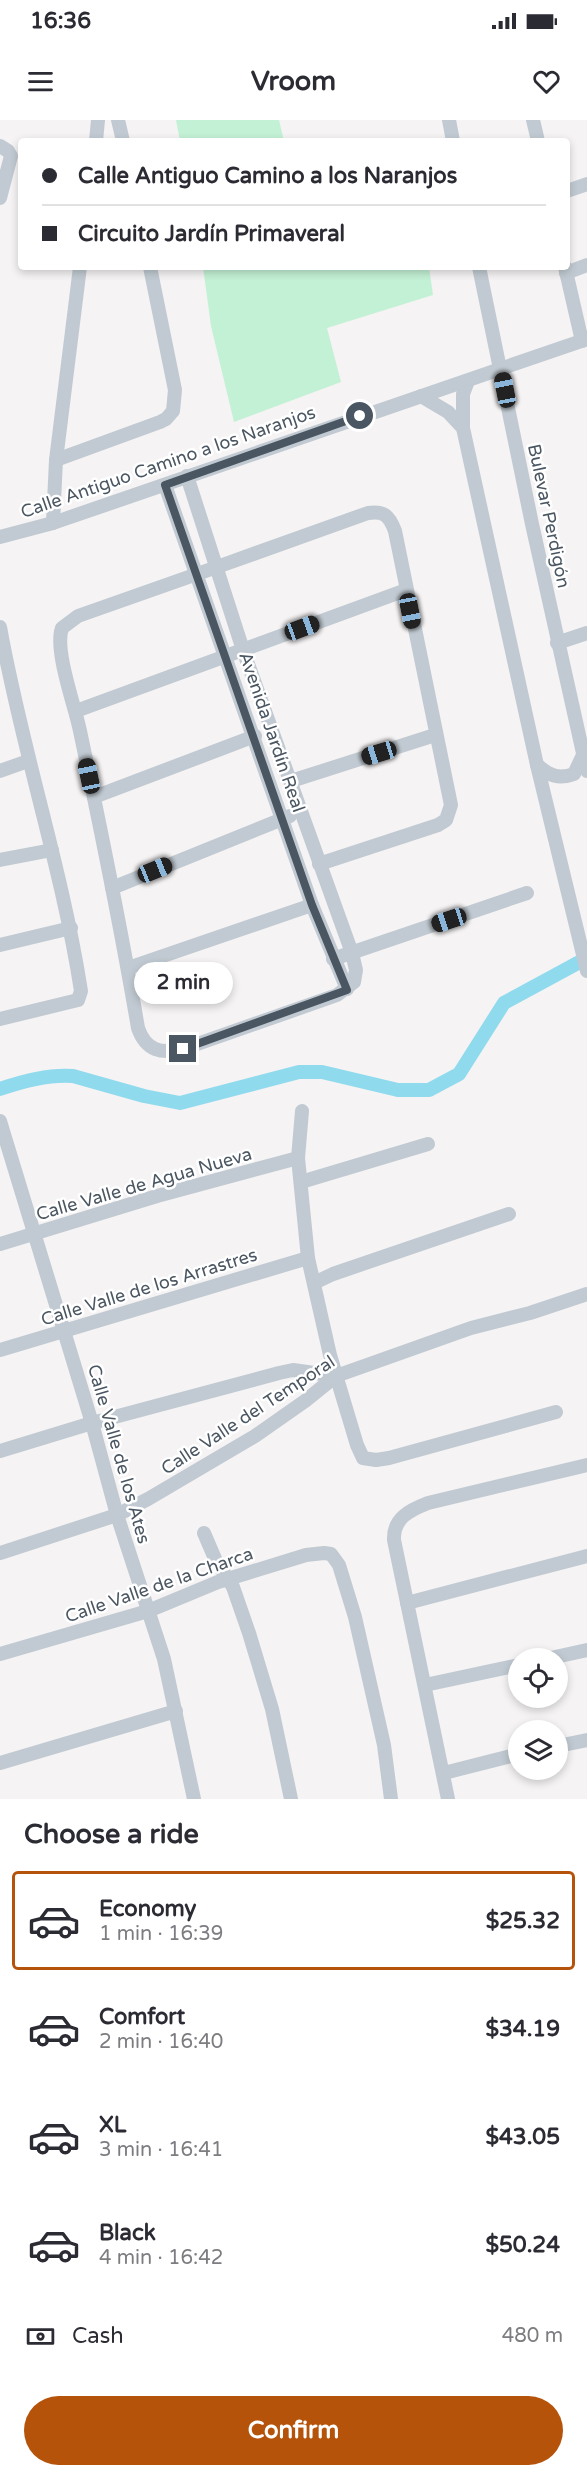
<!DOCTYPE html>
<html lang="en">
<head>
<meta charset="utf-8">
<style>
	:root { --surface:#fff; --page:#f2f2f3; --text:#2b2b33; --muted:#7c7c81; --line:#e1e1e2; --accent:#b45309 }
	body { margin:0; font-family:"Varela Round",sans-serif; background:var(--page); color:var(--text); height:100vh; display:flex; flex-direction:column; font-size:22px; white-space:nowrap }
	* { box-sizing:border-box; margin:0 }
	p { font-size:20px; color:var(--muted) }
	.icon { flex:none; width:33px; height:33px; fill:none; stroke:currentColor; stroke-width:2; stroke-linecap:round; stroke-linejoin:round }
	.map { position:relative; height:1679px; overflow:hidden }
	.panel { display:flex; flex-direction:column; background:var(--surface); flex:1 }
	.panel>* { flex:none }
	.top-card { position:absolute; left:18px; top:18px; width:552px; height:132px; border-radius:6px; box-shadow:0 3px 9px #0003; display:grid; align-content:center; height:132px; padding:0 24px; background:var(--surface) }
	.tools { position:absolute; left:508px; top:1528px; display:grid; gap:12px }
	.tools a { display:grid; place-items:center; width:60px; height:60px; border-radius:50%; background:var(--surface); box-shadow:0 3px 9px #0003; font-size:30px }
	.end { position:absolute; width:27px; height:27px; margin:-14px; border:8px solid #4a5661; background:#fff; box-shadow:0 0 0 3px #fff }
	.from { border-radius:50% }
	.bubble { position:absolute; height:42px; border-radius:21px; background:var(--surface); box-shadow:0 3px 9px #0003; font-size:20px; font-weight:800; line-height:42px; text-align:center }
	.car { position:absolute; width:18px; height:36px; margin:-18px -9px; border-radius:8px; box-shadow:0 0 4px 2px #0007; background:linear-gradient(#222 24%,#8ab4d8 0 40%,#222 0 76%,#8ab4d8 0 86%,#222 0) }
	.top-card b { display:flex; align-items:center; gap:21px; height:57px; font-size:22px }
	.top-card b+b { border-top:2px solid var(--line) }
	.top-card i { width:15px; height:15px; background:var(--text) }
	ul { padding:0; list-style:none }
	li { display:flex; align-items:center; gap:18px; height:99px; margin:0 12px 9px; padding:0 12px; border:3px solid transparent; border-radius:6px }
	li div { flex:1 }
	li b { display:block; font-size:22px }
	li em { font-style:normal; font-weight:800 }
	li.on { border-color:var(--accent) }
	li>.icon { width:54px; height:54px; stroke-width:1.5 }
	h2 { padding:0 24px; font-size:27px; line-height:72px }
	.pay { display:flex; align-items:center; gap:15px; height:66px; padding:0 24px; font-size:22px }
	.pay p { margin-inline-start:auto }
	.button { display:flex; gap:12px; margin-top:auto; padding:12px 24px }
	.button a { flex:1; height:69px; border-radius:36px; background:var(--accent); color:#fff; font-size:24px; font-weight:800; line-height:69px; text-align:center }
	.status { display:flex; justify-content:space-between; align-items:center; height:42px; padding:0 30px; background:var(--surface); direction:ltr }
	.status svg { height:16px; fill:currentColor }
	header { display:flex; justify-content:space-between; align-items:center; height:78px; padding:0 24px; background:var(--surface); font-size:27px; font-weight:800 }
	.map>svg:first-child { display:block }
	.green { fill:#c3f1d5 }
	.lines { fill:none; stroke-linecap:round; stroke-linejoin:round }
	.canal { stroke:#90daee; stroke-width:14 }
	.minor { stroke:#c1cad2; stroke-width:14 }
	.route { stroke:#4a5661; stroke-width:8 }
	.labels { text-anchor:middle; stroke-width:5; stroke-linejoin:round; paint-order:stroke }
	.street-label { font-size:18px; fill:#4a5661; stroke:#fff }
</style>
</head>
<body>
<div class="status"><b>16:36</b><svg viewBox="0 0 49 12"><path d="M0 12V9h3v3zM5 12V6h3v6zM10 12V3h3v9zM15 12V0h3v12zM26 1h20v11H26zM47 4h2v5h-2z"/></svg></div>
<header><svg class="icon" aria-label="menu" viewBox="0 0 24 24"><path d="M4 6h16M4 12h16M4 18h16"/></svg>Vroom<svg class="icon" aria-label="heart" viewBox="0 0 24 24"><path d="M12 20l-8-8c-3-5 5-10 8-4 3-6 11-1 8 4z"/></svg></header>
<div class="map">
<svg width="587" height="1679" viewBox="0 0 587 1679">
	<rect width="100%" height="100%" fill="#f5f3f3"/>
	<!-- green -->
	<g class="green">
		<polygon points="176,0 279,0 284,21 180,21"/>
		<polygon points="203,147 429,147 433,175 327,208 341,262 234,302 211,206"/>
	</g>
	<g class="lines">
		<!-- canal -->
		<path class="canal" d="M0,969C23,961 48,954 73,956L144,976L180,983L299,952H322L398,970H429L459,954L504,883L587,838"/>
		<!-- minor -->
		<g class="minor">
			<polyline points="118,0 123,21"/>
			<polyline points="449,0 453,21"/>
			<polyline points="533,0 538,21"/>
			<polyline points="96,21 98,0"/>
			<polyline points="0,26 8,31 11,36 0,78"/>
			<polyline points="567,71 587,64"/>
			<polyline points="479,147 532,404 587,651"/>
			<polyline points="565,147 582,221"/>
			<polyline points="566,153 587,145"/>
			<polyline points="421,276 448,292 463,308 537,645 587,851"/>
			<polyline points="463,308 463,274 468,261"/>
			<polyline points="56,340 160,302 166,299 173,291 175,270 150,147"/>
			<path d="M187,356L243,530L352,833L356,850L354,862L337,875L183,929C161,934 146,931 138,908C121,808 101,710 80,611C75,586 54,530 62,508L78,496L217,447L368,393C384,391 389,395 395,411L451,685L446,700L438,705L319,744"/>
			<polyline points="165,365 312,785 347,869"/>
			<polyline points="53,403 56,340 80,147"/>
			<polyline points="0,417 53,403 587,219"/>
			<path d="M0,507C22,630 62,748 81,871L78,880L0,899"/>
			<polyline points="557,523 587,513"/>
			<polyline points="76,591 406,470"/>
			<path d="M537,645C549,655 558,660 574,654L583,635"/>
			<polyline points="0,651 28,641"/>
			<polyline points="291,661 435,615"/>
			<polyline points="94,677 255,616"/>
			<polyline points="0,740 52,730"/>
			<polyline points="112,768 290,696"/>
			<polyline points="0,825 71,808"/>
			<polyline points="333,839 527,773"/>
			<polyline points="128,848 312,785"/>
			<polyline points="302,991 298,1038 308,1138 330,1235 357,1325 363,1338 376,1340 389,1338 556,1292"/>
			<polyline points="0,1001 92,1303 117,1395 164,1539 194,1679"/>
			<polyline points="301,1062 428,1024"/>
			<polyline points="0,1124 157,1076 298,1038"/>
			<polyline points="314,1163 333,1154 509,1094"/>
			<polyline points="0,1230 308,1138"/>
			<polyline points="0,1331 92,1303 279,1253 293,1250 336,1256"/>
			<polyline points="204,1413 216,1441 233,1467 249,1513 272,1589 291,1679"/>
			<polyline points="0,1433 117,1395 148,1379 255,1316 305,1281 336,1256 471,1208 530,1193 587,1174"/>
			<polyline points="407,1483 587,1436"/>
			<polyline points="0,1534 148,1491 218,1462 306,1435 324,1433 331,1434 339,1445 355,1497 384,1625 391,1679"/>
			<polyline points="546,1539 587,1530"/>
			<polyline points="425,1565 519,1545"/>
			<polyline points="558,1626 587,1620"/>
			<polyline points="0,1643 176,1591"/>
			<polyline points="444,1653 519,1634"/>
			<path d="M448,1679L394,1420C393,1398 410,1390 428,1383L587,1345"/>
		</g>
	</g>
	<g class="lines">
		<!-- route -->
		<polyline class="route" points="183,929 347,870 312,785 165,365 360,296"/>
	</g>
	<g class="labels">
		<!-- street labels -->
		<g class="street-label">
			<text transform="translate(168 342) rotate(-19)" y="6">Calle Antiguo Camino a los Naranjos</text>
			<text transform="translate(549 396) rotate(78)" y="6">Bulevar Perdigón</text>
			<text transform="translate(272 612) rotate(71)" y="6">Avenida Jardín Real</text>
			<text transform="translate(144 1064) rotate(-16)" y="6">Calle Valle de Agua Nueva</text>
			<text transform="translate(149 1167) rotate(-17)" y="6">Calle Valle de los Arrastres</text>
			<text transform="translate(248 1295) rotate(-33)" y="6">Calle Valle del Temporal</text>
			<text transform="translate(119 1334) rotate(74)" y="6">Calle Valle de los Ates</text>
			<text transform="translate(159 1465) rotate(-19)" y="6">Calle Valle de la Charca</text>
		</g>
	</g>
</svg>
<div class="tools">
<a><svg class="icon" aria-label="locate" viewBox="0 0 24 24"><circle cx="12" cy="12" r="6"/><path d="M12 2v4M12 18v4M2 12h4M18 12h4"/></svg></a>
<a><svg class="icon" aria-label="layers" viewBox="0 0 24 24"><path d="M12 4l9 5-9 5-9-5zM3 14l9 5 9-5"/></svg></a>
</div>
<i class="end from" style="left:360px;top:296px"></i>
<i class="end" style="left:183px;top:929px"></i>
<div class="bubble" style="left:134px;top:842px;width:99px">2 min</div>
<i class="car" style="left:505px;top:270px;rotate:349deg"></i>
<i class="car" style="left:410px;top:491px;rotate:169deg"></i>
<i class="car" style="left:302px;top:508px;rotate:70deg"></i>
<i class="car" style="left:379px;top:633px;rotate:253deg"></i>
<i class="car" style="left:89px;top:656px;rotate:348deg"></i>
<i class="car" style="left:155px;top:750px;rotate:68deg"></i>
<i class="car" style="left:449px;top:800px;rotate:252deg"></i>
<div class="top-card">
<b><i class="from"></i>Calle Antiguo Camino a los Naranjos</b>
<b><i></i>Circuito Jardín Primaveral</b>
</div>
</div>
<section class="panel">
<h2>Choose a ride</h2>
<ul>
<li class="on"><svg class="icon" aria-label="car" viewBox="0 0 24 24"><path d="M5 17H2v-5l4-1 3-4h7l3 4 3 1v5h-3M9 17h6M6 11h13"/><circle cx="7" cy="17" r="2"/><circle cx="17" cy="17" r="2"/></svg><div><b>Economy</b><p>1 min · 16:39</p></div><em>$25.32</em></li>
<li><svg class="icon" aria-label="car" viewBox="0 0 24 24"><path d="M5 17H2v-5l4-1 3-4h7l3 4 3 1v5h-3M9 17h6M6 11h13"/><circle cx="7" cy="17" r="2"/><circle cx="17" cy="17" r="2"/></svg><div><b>Comfort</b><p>2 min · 16:40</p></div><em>$34.19</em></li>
<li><svg class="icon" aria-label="car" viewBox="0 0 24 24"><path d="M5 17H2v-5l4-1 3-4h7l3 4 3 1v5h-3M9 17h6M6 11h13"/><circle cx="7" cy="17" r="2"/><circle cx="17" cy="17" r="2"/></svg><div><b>XL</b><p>3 min · 16:41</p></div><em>$43.05</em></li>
<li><svg class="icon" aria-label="car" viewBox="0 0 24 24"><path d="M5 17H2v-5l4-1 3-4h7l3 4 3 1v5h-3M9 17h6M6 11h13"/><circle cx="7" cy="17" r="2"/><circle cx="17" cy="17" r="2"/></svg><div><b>Black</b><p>4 min · 16:42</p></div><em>$50.24</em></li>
</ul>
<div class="pay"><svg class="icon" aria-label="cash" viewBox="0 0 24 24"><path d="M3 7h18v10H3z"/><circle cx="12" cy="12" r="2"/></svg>Cash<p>480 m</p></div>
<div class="button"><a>Confirm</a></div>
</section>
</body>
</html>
